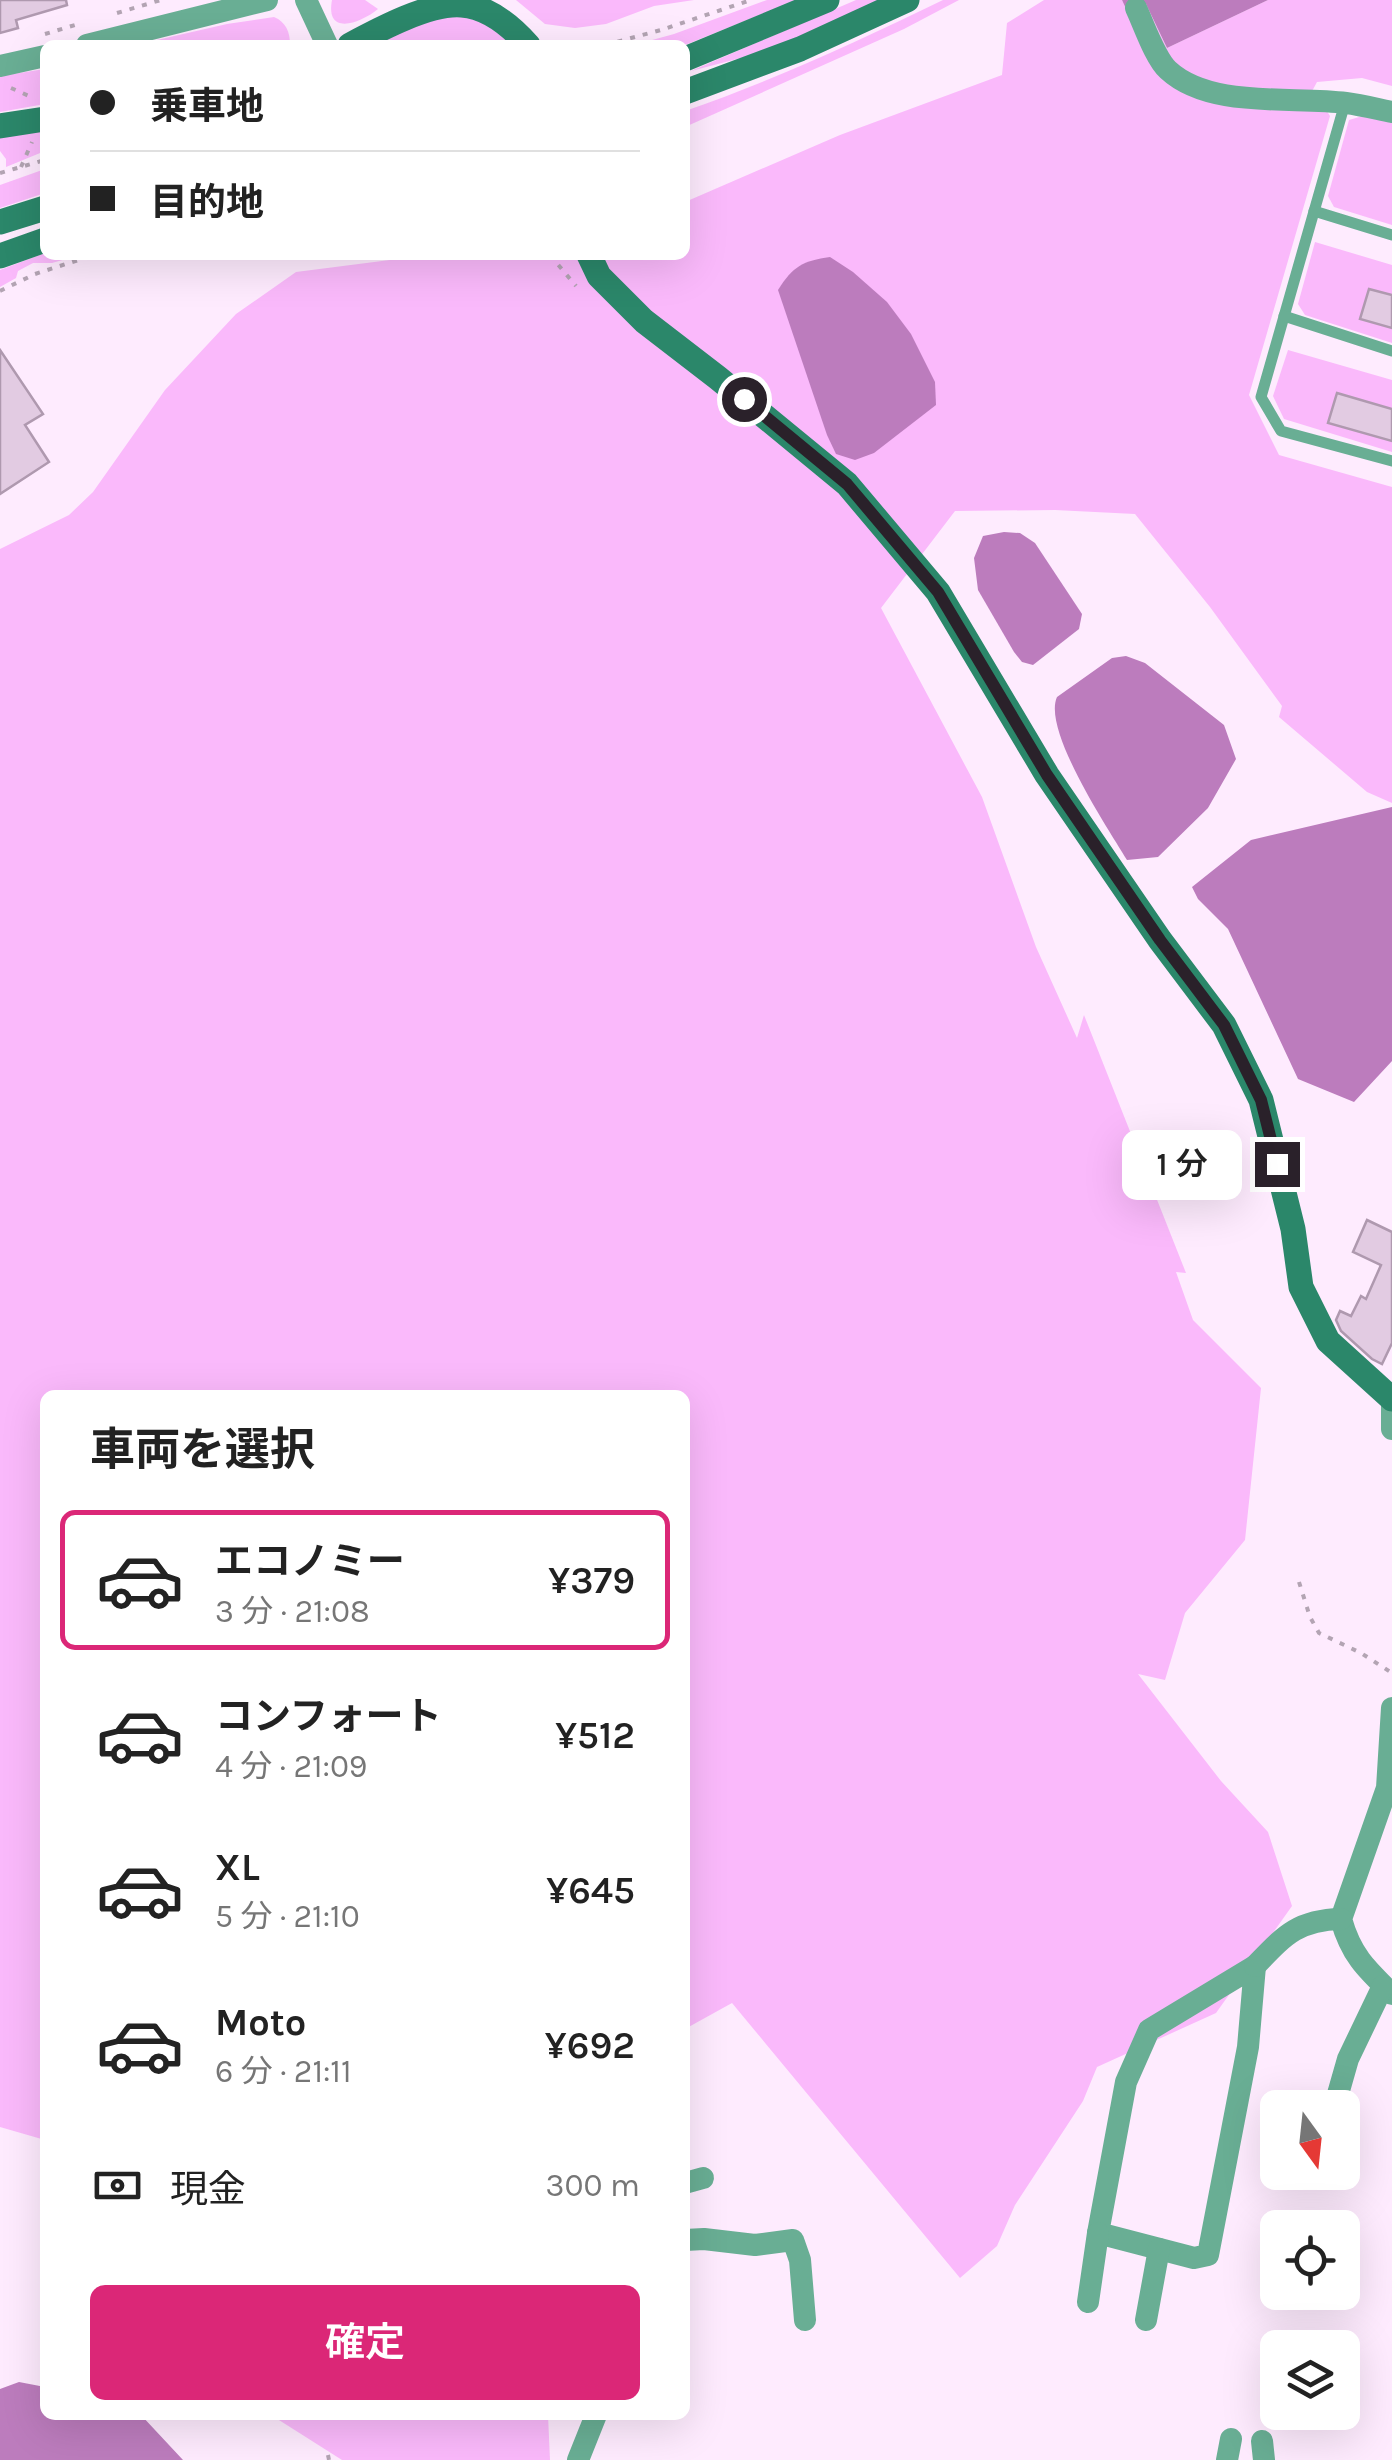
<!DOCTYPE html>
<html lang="ja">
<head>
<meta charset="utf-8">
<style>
	:root { --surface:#fff; --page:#f2f2f2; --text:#222; --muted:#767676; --line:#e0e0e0; --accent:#db2777 }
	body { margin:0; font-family:Karla,"Noto Sans JP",sans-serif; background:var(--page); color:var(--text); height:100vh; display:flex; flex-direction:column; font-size:38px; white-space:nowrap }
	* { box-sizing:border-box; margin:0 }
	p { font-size:32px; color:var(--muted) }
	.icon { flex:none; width:55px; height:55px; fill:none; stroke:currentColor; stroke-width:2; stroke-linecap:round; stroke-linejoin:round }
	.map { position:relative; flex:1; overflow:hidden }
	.drawer { position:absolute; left:40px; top:1390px; width:650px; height:1030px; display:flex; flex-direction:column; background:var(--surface); border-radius:15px; box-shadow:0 10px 40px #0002 }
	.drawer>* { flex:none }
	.hud { position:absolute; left:40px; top:40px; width:650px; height:220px; border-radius:15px; box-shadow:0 10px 40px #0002; display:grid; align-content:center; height:220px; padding:0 50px; background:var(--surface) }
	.needle { width:65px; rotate:165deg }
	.buttons { position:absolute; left:1260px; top:2090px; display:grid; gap:20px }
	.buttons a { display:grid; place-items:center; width:100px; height:100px; border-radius:15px; background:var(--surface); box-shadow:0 10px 40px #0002; font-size:50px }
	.end { position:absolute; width:45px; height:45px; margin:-22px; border:12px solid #2a212a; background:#fff; box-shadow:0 0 0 5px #fff }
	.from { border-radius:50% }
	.bubble { position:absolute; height:70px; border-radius:15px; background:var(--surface); box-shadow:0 10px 40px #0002; font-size:32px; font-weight:600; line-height:70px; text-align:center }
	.hud b { display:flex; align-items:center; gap:35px; height:95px; font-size:38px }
	.hud b+b { border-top:2px solid var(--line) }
	.hud i { width:25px; height:25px; background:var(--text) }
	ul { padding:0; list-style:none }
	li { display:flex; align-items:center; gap:30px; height:140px; margin:0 20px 15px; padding:0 30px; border:5px solid transparent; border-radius:15px }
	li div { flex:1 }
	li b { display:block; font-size:38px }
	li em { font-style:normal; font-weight:600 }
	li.active { border-color:var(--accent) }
	li>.icon { width:90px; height:90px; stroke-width:1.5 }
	h2 { padding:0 50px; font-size:45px; line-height:120px }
	.pay { display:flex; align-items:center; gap:25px; height:110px; padding:0 50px; font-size:38px }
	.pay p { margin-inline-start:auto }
	.action { display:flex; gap:20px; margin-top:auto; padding:20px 50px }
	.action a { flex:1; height:115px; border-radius:15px; background:var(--accent); color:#fff; font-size:40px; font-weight:600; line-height:115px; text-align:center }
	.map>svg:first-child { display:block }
	.green { fill:#fab9fb }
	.water { fill:#bc7cbd }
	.building { fill:#e2cbe2; stroke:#af99af; stroke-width:2.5 }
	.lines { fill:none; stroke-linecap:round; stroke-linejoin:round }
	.path { stroke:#b3a4b3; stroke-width:4; stroke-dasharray:5 8; stroke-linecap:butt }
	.lane { stroke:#69ae94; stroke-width:11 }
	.street { stroke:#69ae94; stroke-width:22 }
	.secondary { stroke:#2b876a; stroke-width:25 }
	.route { stroke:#2a212a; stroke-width:12 }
</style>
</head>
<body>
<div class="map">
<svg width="1392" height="2460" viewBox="0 0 1392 2460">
	<rect width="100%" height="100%" fill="#feebfe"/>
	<!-- green -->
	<g class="green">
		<path d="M332,0H365L378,9C361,23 325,37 332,0Z"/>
		<polygon points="516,0 694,0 654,6 606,24 575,28 545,24"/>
		<polygon points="767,0 797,0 685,45 634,45 674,34"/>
		<polygon points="856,0 879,0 775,49 691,71"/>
		<path d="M943,0H959L904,29L685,127V111C774,80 859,41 943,0Z"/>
		<polygon points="1044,0 1122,0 1128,12 1146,4 1167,48 1268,0 1392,0 1392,86 1362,78 1317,82 1304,106 1323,105 1330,116 1249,395 1279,455 1392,487 1392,803 1367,792 1279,717 1282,706 1210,607 1135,514 1055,510 955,511 881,608 982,797 1036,947 1077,1038 1084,1015 1186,1273 1176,1272 1193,1320 1261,1388 1245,1540 1185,1613 1165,1680 1138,1674 1221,1781 1268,1832 1292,1906 1216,2013 1097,2067 1083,2101 1015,2205 997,2246 960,2278 732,2003 685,2029 685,1395 45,1395 45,2140 0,2127 0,549 69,515 93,492 165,390 236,314 296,272 421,256 685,255 685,202 840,135 1002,75 1007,23"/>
		<polygon points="468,14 512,39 511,45 370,45 427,19"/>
		<path d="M274,17C286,22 290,32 290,45H135L227,24Z"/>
		<polygon points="45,69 45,104 0,112 0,76"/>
		<polygon points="1366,115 1392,123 1392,225 1334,207 1328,196 1349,120"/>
		<polygon points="45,128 45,151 6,167 6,159 0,151 0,136"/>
		<polygon points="45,169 45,193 0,208 0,185"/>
		<polygon points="1315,242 1392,265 1392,295 1369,289 1360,318 1392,328 1392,343 1305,315 1298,304"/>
		<polygon points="45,253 80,255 52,263 33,263 18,271 16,278 0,287 0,270"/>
		<polygon points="1288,350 1392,380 1392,409 1337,393 1328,423 1392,441 1392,452 1284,419 1273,396"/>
		<polygon points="271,2415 548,2415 550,2460 342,2460"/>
	</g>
	<!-- water -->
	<g class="water">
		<polygon points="1122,0 1268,0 1167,48 1146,4 1128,13"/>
		<path d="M830,257L853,272L887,302L911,334L935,382L936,405L874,453L855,460L836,454L827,435L778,290C793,266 803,261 830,257Z"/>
		<polygon points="1004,532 1020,533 1035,543 1082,614 1079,629 1033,665 1022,662 1014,652 978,590 974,558 983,536"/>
		<path d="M1126,656L1145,663L1224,725L1236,759L1208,808L1158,857L1127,860C1109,830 1042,730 1057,697L1112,658Z"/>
		<polygon points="1392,807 1392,1061 1354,1102 1298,1079 1228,929 1198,899 1192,887 1251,840"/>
		<polygon points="19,2382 45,2387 45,2415 141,2415 183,2460 0,2460 0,2389"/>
	</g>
	<!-- building -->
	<g class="building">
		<polygon points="0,0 66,0 67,5 16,20 18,28 0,33"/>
		<polygon points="1369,289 1392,295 1392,328 1360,319"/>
		<polygon points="0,350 43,414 25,425 49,462 0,494"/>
		<polygon points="1337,393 1392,409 1392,441 1328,423"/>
		<polygon points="1367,1220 1392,1232 1392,1343 1382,1364 1372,1359 1341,1331 1336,1320 1340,1311 1351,1316 1361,1296 1366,1299 1381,1265 1353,1252"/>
	</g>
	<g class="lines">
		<!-- path -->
		<g class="path">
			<polyline points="117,13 161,0"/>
			<polyline points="45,34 75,25"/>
			<polyline points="605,45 661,30 751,0"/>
			<polyline points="11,88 29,96"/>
			<polyline points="21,167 32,142"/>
			<polyline points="0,173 45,160"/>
			<polyline points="550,255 576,286"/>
			<polyline points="0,291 35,274 94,255"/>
			<polyline points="1299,1582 1310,1617 1319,1633 1361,1653 1392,1673"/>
			<polyline points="328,2455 329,2460"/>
		</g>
		<!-- lane -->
		<g class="lane">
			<polyline points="1345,103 1261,397 1281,431 1392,461"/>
			<polyline points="1314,211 1392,235"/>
			<polyline points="1284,316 1392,351"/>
		</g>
		<!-- street -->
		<g class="street">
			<polyline points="306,0 327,45"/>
			<path d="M1136,8C1144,25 1155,58 1168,70C1210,109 1293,96 1346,103C1362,105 1377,109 1392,112"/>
			<polyline points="87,45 267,0"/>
			<polyline points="0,66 45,56"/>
			<polyline points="1392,1394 1392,1429"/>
			<path d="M1392,1708L1387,1788L1341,1919C1351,1955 1366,1969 1392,1994"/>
			<polygon points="1255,1966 1248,2047 1208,2255 1194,2258 1098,2233 1126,2082 1149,2030"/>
			<path d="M1255,1966C1284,1936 1297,1920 1341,1919"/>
			<polyline points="1334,2108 1348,2059 1383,1986"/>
			<polyline points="685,2183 703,2178"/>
			<polyline points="685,2240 704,2239 755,2245 793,2240 800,2260 805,2320"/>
			<polyline points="1088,2302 1098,2233"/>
			<polyline points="1146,2320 1159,2249"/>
			<polyline points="1262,2441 1264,2460"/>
			<polyline points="578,2460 596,2415"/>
			<polyline points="1227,2460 1231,2439"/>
		</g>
		<!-- secondary -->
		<g class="secondary">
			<path d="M350,45C378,30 430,2 462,5C489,7 511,26 528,45"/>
			<polyline points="685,59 827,0"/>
			<polyline points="685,92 800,49 907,0"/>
			<polyline points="0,126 45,119"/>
			<polyline points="0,222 45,208"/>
			<polyline points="589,255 599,276 644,321 718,378 847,484 938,592 1047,775 1160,940 1224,1025 1261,1100 1293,1229 1301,1287 1328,1341 1392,1399"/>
			<polyline points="0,256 45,240"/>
		</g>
	</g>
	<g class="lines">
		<!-- route -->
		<polyline class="route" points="744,399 847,484 938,592 1047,775 1160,940 1224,1025 1261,1100 1277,1164"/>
	</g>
</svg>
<div class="buttons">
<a><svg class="needle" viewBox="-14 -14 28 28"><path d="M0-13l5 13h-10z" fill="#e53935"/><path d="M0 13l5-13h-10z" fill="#767676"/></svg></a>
<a><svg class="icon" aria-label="locate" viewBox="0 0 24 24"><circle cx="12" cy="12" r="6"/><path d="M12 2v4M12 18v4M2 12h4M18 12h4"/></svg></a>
<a><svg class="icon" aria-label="layers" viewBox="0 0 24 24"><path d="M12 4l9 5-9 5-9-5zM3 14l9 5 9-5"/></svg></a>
</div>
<i class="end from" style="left:744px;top:399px"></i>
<i class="end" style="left:1277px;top:1164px"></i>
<div class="bubble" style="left:1122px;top:1130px;width:120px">1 分</div>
<div class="hud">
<b><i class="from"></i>乗車地</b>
<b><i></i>目的地</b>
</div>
<section class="drawer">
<h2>車両を選択</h2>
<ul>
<li class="active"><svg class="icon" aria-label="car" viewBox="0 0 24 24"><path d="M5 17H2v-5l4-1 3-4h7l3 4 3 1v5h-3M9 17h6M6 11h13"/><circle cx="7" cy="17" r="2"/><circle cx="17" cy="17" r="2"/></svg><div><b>エコノミー</b><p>3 分 · 21:08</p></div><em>¥379</em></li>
<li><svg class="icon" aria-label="car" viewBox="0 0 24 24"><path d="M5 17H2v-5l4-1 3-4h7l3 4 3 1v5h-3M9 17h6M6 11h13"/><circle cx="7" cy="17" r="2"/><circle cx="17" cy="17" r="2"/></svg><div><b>コンフォート</b><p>4 分 · 21:09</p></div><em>¥512</em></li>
<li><svg class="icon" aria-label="car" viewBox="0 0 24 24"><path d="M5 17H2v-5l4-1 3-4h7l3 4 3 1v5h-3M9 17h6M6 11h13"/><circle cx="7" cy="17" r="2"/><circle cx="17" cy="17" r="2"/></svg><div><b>XL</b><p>5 分 · 21:10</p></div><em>¥645</em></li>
<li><svg class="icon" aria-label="car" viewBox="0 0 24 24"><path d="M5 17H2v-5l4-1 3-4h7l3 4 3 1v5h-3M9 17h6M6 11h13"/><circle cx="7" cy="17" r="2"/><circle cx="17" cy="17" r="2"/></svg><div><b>Moto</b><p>6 分 · 21:11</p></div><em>¥692</em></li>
</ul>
<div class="pay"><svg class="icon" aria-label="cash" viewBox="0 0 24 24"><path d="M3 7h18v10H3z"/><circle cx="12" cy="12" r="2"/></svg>現金<p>300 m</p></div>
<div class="action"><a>確定</a></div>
</section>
</div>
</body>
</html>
